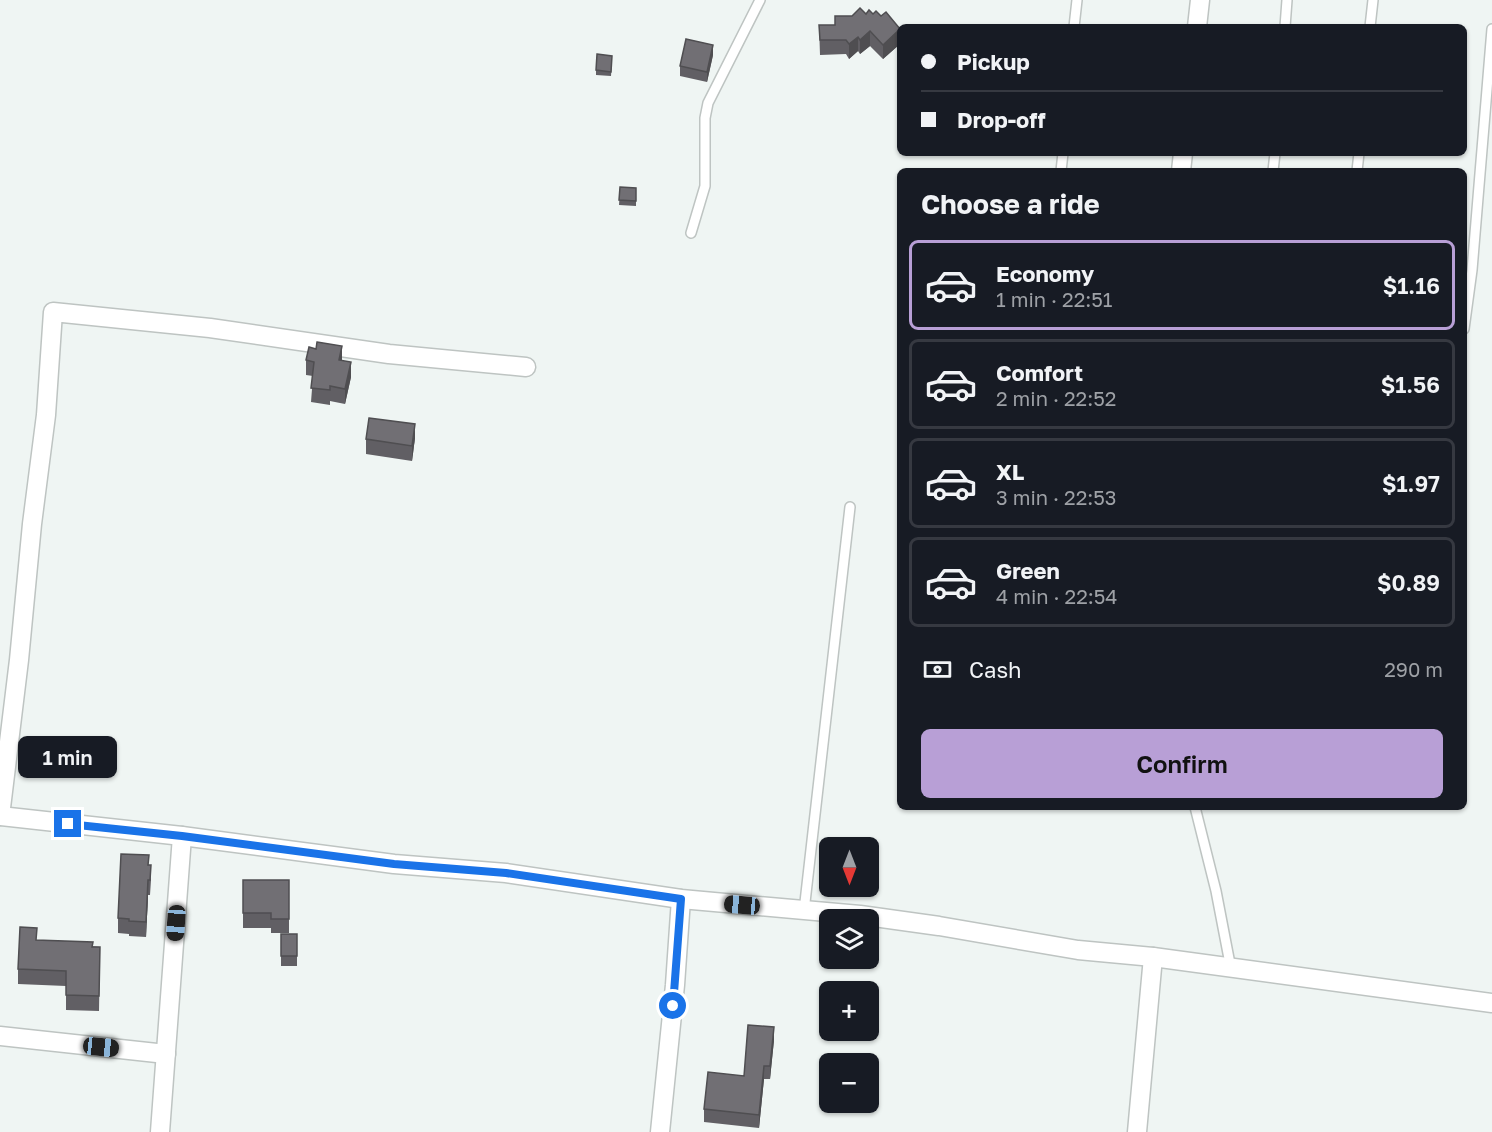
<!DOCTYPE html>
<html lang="en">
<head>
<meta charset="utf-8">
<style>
	:root { --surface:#171b24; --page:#20242c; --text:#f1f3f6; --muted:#9ea1a6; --line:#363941; --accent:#b89fd6 }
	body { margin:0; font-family:"Golos Text",sans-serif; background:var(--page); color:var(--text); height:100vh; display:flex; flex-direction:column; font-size:22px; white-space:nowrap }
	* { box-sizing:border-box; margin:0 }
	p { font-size:20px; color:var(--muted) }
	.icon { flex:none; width:33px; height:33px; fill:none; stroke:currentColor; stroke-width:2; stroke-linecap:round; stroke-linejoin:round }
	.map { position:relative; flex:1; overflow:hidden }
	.panel { position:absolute; left:897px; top:168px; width:570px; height:642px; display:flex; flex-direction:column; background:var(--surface); border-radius:9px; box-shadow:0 2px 4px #0004 }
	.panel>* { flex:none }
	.banner { position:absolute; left:897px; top:24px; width:570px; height:132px; border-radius:9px; box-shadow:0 2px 4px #0004; display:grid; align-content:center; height:132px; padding:0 24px; background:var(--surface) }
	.needle { width:39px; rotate:180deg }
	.fabs { position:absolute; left:819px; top:837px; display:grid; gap:12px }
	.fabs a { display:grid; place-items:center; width:60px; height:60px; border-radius:9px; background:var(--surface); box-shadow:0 2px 4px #0004; font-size:30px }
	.end { position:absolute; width:27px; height:27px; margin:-14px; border:8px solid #1a73e8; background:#fff; box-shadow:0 0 0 3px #fff }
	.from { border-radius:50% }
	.bubble { position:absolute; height:42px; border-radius:9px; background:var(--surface); box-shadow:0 2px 4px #0004; font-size:20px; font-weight:600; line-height:42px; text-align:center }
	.car { position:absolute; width:18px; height:36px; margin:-18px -9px; border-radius:8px; box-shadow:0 0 4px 2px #0007; background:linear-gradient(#222 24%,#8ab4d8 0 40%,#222 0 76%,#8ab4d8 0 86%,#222 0) }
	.banner b { display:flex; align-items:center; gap:21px; height:57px; font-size:22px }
	.banner b+b { border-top:2px solid var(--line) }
	.banner i { width:15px; height:15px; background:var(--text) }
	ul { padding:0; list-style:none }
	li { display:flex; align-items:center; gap:18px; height:90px; margin:0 12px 9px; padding:0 12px; border:3px solid var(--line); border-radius:9px }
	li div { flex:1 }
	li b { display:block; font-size:22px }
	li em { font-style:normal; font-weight:600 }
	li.selected { border-color:var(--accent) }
	li>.icon { width:54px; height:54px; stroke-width:1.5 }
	h2 { padding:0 24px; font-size:27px; line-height:72px }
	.pay { display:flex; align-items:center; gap:15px; height:66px; padding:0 24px; font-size:22px }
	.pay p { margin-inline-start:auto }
	.cta { display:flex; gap:12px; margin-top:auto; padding:12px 24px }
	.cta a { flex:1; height:69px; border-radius:9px; background:var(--accent); color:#111; font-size:24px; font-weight:600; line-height:69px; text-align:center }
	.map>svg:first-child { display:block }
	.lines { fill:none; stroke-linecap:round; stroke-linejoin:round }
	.service-casing { stroke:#bec4c2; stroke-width:12 }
	.minor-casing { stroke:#bec4c2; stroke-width:21 }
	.service { stroke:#fff; stroke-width:9 }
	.minor { stroke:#fff; stroke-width:18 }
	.wall { fill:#615f64 }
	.shaded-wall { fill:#4f4e51 }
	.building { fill:#716f74; stroke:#4f4e51; stroke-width:1.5 }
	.route { stroke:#1a73e8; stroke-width:8 }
</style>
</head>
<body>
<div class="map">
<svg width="1492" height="1132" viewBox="0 0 1492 1132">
	<rect width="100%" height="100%" fill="#eff5f3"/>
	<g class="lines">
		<defs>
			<g id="service">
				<polyline points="1074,27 1077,0"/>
				<polyline points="1285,27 1287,0"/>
				<polyline points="1370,27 1373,0"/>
				<polyline points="1061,171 1063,153"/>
				<polyline points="1273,171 1275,153"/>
				<polyline points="1357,171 1359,153"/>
				<polyline points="691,233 705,186 705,118 708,103 760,0"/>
				<polyline points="1464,329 1472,270 1492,29"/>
				<polyline points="1195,807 1216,891 1231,969"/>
				<polyline points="804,911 850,507"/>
			</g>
			<g id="minor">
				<polyline points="1197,27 1200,0"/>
				<polyline points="1181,171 1183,153"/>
				<polyline points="0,816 182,836 394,864 506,873 681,899 860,915 939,926 1078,950 1153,957 1492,1003"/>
				<polyline points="0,816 19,660 32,524 46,415 53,312 210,328 389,354 526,367"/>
				<polyline points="0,1036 166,1054"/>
				<polyline points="160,1132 182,836"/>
				<polyline points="660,1132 675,985 681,899"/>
				<polyline points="1137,1132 1153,957"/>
			</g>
		</defs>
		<!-- service casing -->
		<use href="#service" class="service-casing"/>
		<!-- minor casing -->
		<use href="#minor" class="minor-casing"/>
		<!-- service -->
		<use href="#service" class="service"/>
		<!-- minor -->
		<use href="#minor" class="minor"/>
	</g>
	<!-- wall -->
	<g class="wall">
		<polygon points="866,14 873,14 881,16 900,28 900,44 883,59 870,46 860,54 858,51 849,59 846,54 820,55 819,25 835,25 852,16"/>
		<polygon points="713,55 707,82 680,76 680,66"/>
		<polygon points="612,61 611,76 596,75 596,70"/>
		<polygon points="620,187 636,188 636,206 619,205"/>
		<polygon points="306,360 342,360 351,377 345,404 330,401 330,405 311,402 313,376 306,375"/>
		<polygon points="415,438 412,461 366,454 366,439"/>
		<polygon points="149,865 151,880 150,895 148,895 146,937 129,936 129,934 118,933 118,918"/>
		<polygon points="243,880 289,880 289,933 271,933 271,928 243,928"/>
		<rect x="281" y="934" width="16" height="32"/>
		<polygon points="37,940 100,947 99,1011 66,1010 66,986 18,984 18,969"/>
		<polygon points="774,1040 770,1079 764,1079 759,1128 704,1122 704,1109 744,1076"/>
	</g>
	<!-- shaded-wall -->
	<g class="shaded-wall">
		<polygon points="900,29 900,44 883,59 883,45"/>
		<polygon points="870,31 870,46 860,54 860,40"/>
		<polygon points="858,37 858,51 849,59 849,44"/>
		<polygon points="713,45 713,55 707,82 707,72"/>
		<polygon points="342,346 342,361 339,360"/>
		<polygon points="351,362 351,377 345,404 345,389"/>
		<polygon points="415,424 415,438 412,461 412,446"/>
		<polygon points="148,880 148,895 146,937 146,922"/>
		<polygon points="774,1027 774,1040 770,1079 770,1066"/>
		<polygon points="764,1066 764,1079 759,1128 759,1115"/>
	</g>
	<!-- building -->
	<g class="building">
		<polygon points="860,8 866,14 869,10 873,14 876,11 881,16 886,12 900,29 883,45 870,31 860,40 858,37 849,44 846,40 820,40 819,25 835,25 835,16 852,16"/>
		<polygon points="686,39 713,45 707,72 680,66"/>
		<polygon points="597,54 612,56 611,72 596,70"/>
		<polygon points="620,187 636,188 636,201 619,200"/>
		<polygon points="317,342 342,346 339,360 351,362 345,389 330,386 330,390 311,388 314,362 306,360 309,347 316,349"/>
		<polygon points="369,418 415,424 412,446 366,439"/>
		<polygon points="121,854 149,855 148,865 151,865 150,880 148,880 146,922 129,921 129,919 118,918"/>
		<polygon points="243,880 289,880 289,919 271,919 271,913 243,913"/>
		<polygon points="20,927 37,928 36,940 93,942 92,947 100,947 99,996 66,995 66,971 18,969"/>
		<rect x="281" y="934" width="16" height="22"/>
		<polygon points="748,1025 774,1027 770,1066 764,1066 759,1115 704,1109 708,1072 744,1076"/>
	</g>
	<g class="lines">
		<!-- route -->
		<polyline class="route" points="68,824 182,836 394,864 506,873 681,899 673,1006"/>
	</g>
</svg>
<div class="fabs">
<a><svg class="needle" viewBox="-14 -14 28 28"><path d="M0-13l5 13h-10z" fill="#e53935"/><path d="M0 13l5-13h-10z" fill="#9ea1a6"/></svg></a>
<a><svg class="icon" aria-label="layers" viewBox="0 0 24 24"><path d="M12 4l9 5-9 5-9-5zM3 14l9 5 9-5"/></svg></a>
<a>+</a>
<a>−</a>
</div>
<i class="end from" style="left:673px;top:1006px"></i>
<i class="end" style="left:68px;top:824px"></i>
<div class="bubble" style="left:18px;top:736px;width:99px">1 min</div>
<i class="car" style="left:742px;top:905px;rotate:275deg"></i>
<i class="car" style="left:176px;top:923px;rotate:184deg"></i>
<i class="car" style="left:101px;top:1047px;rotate:96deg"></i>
<div class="banner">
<b><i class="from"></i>Pickup</b>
<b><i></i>Drop-off</b>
</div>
<section class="panel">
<h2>Choose a ride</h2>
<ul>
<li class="selected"><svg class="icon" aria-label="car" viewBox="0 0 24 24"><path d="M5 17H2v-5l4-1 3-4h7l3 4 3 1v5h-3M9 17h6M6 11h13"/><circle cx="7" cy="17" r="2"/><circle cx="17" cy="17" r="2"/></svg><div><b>Economy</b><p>1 min · 22:51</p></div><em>$1.16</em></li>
<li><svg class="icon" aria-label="car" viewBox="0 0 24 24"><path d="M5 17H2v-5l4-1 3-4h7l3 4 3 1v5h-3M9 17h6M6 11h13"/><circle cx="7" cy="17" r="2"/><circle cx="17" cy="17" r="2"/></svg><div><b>Comfort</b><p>2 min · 22:52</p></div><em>$1.56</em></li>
<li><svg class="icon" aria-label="car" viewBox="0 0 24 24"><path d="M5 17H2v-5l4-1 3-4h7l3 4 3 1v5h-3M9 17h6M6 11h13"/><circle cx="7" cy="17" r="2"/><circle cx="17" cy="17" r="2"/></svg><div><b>XL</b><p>3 min · 22:53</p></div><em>$1.97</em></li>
<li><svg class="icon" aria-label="car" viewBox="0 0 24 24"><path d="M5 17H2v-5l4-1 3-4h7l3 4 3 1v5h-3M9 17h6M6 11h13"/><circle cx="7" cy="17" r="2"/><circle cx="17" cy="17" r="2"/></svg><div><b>Green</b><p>4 min · 22:54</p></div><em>$0.89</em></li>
</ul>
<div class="pay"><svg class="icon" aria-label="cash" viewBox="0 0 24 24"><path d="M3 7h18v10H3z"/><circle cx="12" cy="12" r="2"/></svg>Cash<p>290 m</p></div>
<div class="cta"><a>Confirm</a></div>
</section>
</div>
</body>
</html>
